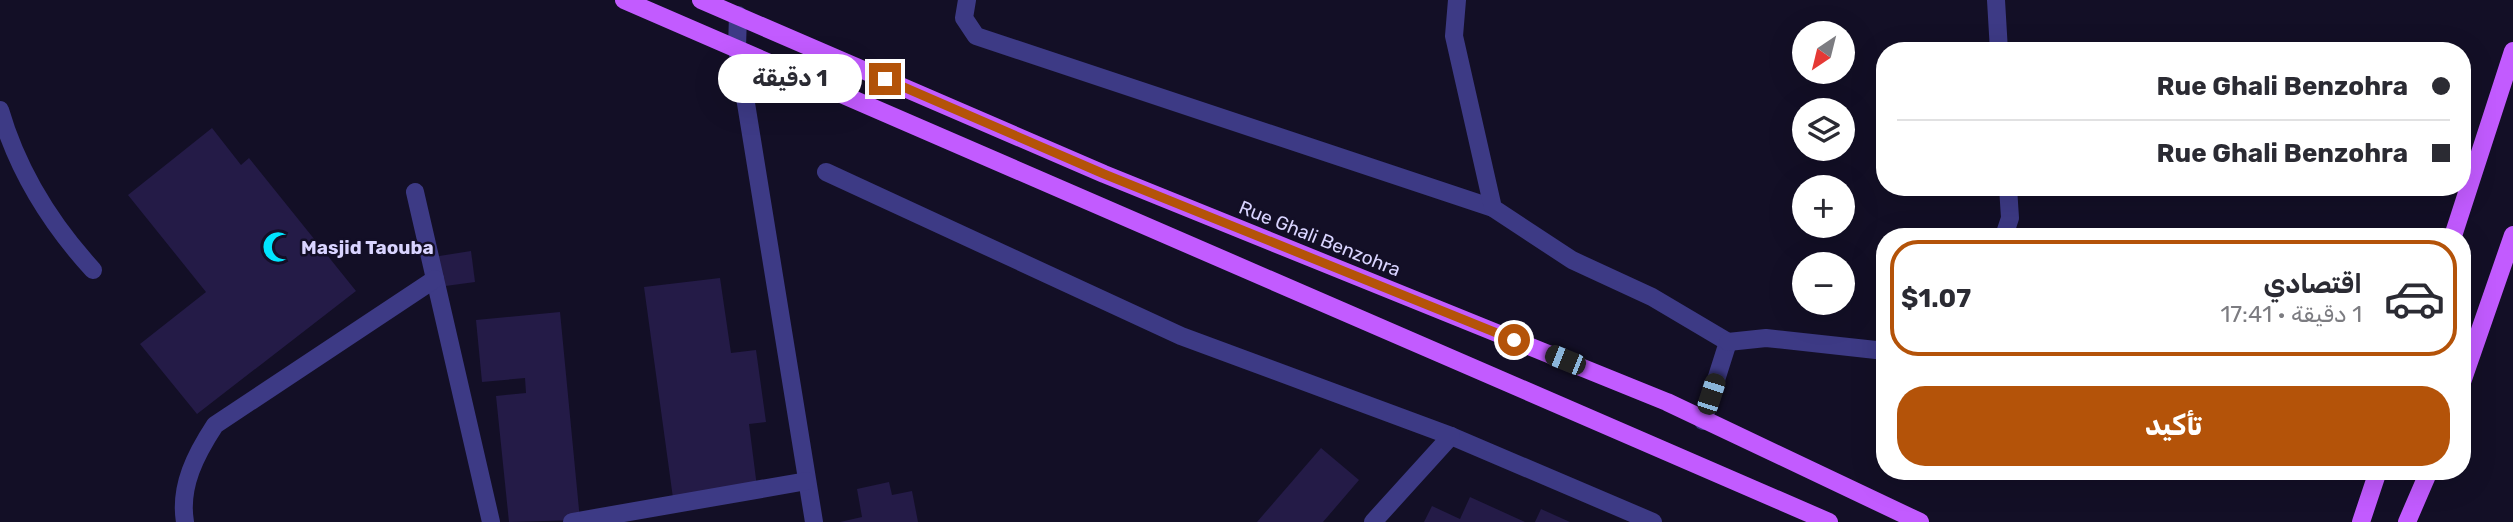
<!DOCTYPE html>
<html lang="ar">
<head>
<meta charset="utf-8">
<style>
	:root { --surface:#fff; --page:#f2f2f3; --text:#2b2b33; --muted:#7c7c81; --line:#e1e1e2; --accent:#b45309 }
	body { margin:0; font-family:Rubik,"Noto Naskh Arabic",sans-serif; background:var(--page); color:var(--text); direction:rtl; height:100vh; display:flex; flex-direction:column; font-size:26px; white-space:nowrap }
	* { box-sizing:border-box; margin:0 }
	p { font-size:23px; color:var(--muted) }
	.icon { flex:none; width:38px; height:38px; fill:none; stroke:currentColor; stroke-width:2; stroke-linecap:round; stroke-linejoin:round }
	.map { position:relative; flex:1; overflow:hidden; direction:ltr }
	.side { position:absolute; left:1876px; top:228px; width:595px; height:252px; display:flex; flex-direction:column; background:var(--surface); border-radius:28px; box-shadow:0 7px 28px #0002; direction:rtl }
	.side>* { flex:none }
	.banner { position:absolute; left:1876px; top:42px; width:595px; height:154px; border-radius:28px; box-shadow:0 7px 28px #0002; direction:rtl; display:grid; align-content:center; height:154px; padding:0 21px; background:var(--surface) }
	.needle { width:46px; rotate:215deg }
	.controls { position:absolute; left:1792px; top:21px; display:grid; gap:14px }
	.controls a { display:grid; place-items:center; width:63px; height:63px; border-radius:50%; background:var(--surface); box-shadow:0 7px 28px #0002; font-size:35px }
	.end { position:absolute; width:32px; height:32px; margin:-16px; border:9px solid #b45309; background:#fff; box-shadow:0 0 0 4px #fff }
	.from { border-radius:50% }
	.bubble { position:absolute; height:49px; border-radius:24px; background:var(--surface); box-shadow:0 7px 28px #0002; font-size:23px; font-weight:700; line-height:49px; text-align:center; direction:rtl }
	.car { position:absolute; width:21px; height:42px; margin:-21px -10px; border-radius:9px; box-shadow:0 0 5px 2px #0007; background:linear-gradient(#222 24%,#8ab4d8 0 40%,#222 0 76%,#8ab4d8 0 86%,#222 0) }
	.banner b { display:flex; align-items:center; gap:24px; height:66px; font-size:26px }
	.banner b+b { border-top:2px solid var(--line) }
	.banner i { width:18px; height:18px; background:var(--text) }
	ul { padding:12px 0 0; list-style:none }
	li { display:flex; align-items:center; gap:21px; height:116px; margin:0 14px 10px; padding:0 7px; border:4px solid transparent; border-radius:28px }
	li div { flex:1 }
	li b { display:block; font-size:26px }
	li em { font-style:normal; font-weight:700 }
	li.selected { border-color:var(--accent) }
	li>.icon { width:63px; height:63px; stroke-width:1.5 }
	.primary-button { display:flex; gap:14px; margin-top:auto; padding:14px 21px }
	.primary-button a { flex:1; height:80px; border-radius:28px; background:var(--accent); color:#fff; font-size:28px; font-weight:700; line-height:80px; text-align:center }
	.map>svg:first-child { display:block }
	.building { fill:#241b47 }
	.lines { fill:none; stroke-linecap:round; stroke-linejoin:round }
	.minor { stroke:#3d3a85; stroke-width:18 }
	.major { stroke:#c25bff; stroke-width:18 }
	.route { stroke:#b45309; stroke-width:9 }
	.labels { text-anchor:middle; stroke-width:5; stroke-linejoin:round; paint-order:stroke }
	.street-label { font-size:19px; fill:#d9d4ff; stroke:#130f26 }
	.poi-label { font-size:19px; font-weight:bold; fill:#d9d4ff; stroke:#130f26; text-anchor:start }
</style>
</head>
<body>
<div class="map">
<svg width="2513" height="522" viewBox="0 0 2513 522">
	<rect width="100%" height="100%" fill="#130f26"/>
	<!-- building -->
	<g class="building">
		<polygon points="212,128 241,165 249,158 356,291 197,414 140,344 206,292 128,195"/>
		<polygon points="471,251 475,282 438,287 433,257"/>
		<polygon points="720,278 731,353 756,350 766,422 749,424 757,487 673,498 644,287"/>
		<polygon points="560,312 580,520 509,522 496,396 526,393 525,378 482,382 476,320"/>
		<polygon points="1321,448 1359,480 1323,522 1257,522"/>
		<polygon points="889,482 892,495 912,491 918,522 840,522 862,517 857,489"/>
		<polygon points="1470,497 1525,522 1424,522 1432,506 1460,519"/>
		<polygon points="1541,509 1570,522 1535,522"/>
	</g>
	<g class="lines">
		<!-- minor -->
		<g class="minor">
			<polyline points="967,0 964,18 976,36 1493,208"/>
			<polyline points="1457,0 1454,36 1493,208 1572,260 1652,297 1728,342 1703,421"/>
			<polyline points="1996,0 1999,51"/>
			<polyline points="738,15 737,48 814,522"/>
			<path d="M0,110C18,172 50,223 93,270"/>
			<polyline points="826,172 1181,336 1451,436 1653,522"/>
			<polyline points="415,192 491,522"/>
			<polyline points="2004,236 2010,218 2008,187"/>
			<polyline points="1728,342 1766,338 1876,350 1885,348"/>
			<path d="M185,522C179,486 196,454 215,425L435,279"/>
			<polyline points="572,522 807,481"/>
			<polyline points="1373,522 1451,436"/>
		</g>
		<!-- major -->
		<g class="major">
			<polyline points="624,0 1829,522"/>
			<polyline points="701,0 1104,174 1667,402 1920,522"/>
			<polyline points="2453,236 2513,51"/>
			<polyline points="2462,382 2513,235"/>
			<polyline points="2361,522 2378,471"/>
			<polyline points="2407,522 2429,471"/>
		</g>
	</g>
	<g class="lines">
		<!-- route -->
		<polyline class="route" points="885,79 1104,174 1514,340"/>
	</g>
	<!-- icons -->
	<defs>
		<symbol id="mosque-bare" viewBox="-9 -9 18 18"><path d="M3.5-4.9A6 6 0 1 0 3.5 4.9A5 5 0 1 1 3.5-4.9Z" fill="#00e5ff" stroke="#130f26" stroke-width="2.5" paint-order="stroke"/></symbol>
	</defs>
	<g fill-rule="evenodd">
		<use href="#mosque-bare" x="256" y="225" width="44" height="44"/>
	</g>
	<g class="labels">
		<!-- street labels -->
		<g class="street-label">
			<text transform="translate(1320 238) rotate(22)" y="7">Rue Ghali Benzohra</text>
		</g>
		<!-- poi labels -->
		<g class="poi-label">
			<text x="301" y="254">Masjid Taouba</text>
		</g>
	</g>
</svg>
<div class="controls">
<a><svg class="needle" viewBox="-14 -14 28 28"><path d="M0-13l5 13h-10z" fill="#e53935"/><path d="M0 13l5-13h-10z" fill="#7c7c81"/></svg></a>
<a><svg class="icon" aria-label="layers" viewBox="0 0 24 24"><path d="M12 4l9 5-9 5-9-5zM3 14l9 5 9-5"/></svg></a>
<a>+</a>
<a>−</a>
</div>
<i class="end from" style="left:1514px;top:340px"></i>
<i class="end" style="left:885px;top:79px"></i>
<div class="bubble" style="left:718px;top:54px;width:144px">1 دقيقة</div>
<i class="car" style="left:1565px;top:360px;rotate:292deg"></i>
<i class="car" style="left:1711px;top:394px;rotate:18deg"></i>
<div class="banner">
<b><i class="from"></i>Rue Ghali Benzohra</b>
<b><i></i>Rue Ghali Benzohra</b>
</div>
<section class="side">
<ul>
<li class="selected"><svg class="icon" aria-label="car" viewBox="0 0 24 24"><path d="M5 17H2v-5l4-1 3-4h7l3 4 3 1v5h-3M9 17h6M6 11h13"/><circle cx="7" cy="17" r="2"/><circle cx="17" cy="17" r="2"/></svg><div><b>اقتصادي</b><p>1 دقيقة · 17:41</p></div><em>$1.07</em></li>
</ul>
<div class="primary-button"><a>تأكيد</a></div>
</section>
</div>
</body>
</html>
